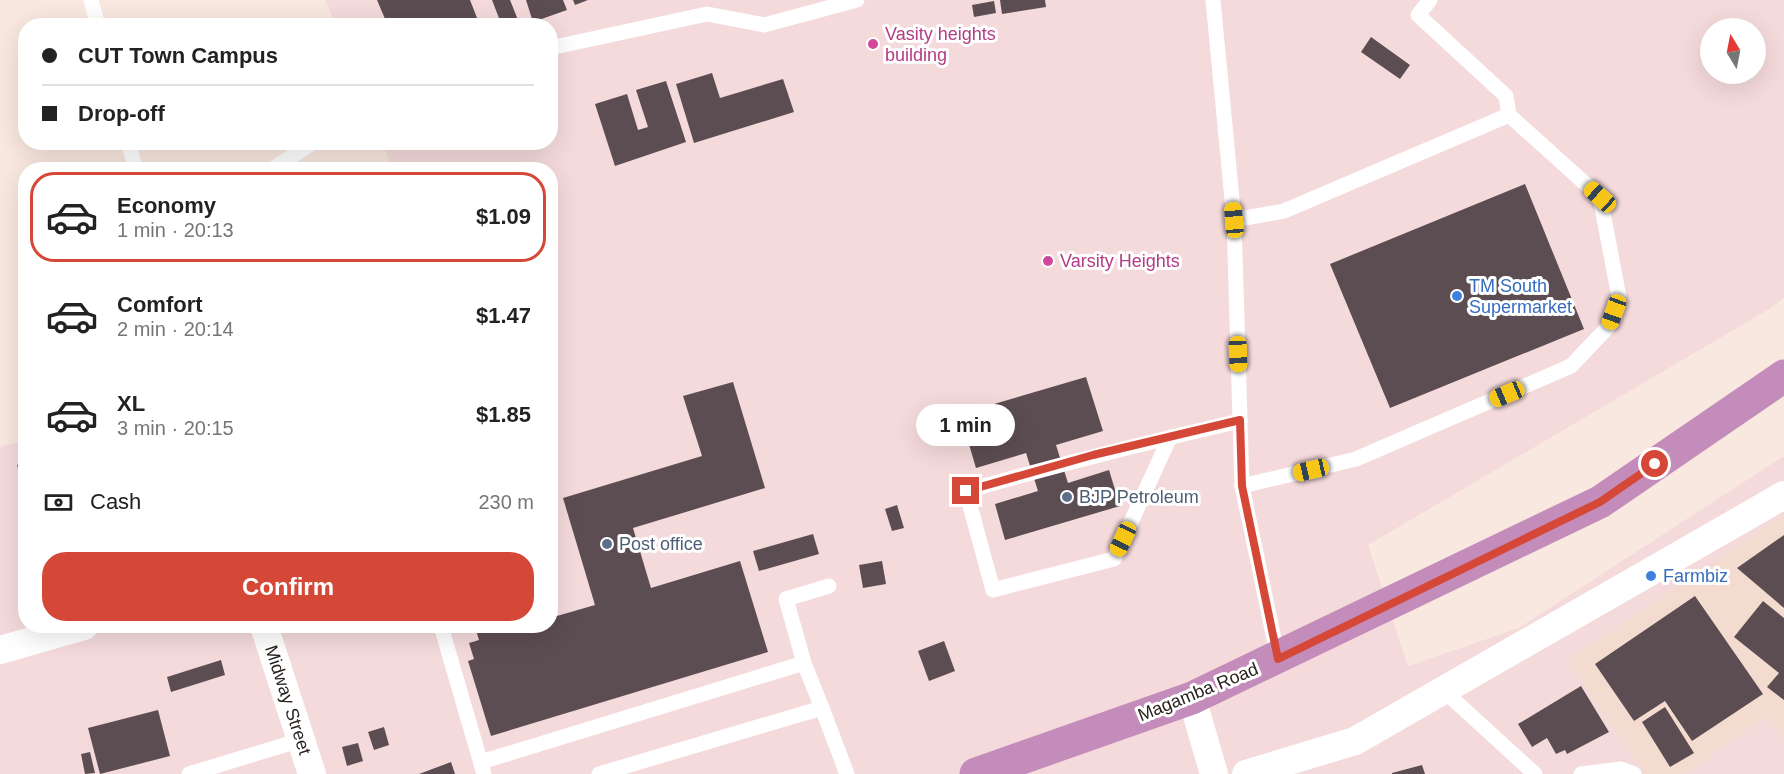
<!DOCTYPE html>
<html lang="en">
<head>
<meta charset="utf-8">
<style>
	:root { --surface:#fff; --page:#f2f2f2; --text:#222; --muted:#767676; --line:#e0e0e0; --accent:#d54837 }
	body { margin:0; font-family:Helvetica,sans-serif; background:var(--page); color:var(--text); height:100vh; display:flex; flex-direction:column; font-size:22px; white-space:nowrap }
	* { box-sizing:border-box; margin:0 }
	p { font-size:20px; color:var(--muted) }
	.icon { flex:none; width:33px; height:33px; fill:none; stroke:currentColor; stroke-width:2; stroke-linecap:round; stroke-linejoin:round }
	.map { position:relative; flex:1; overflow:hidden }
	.details { position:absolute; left:18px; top:162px; width:540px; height:471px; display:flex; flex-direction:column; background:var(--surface); border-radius:24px; box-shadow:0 6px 24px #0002 }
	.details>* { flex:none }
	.guide { position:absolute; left:18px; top:18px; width:540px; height:132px; border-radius:24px; box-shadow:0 6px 24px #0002; display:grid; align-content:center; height:132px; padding:0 24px; background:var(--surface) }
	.needle { width:39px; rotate:350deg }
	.controls { position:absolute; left:1700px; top:18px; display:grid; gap:12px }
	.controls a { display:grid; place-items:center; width:66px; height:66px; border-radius:50%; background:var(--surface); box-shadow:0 6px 24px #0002; font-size:30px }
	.end { position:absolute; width:27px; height:27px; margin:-14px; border:8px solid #d54837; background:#fff; box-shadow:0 0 0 3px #fff }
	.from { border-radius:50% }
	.bubble { position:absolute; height:42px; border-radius:21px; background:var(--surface); box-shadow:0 6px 24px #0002; font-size:20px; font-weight:700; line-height:42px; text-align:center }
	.car { position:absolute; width:18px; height:36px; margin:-18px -9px; border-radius:8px; box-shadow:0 0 4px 2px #0007; background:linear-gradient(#f5c518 24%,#345 0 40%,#f5c518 0 76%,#345 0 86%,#f5c518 0) }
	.guide b { display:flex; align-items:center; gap:21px; height:57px; font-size:22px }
	.guide b+b { border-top:2px solid var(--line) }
	.guide i { width:15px; height:15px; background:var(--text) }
	ul { padding:10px 0 0; list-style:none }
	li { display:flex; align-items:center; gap:18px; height:90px; margin:0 12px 9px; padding:0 12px; border:3px solid transparent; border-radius:24px }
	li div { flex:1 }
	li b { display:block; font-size:22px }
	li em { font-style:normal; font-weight:700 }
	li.active { border-color:var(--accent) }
	li>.icon { width:54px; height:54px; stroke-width:1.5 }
	.pay { display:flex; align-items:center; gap:15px; height:66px; padding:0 24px; font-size:22px }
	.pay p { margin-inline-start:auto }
	.button { display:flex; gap:12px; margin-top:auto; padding:12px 24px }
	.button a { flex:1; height:69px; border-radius:24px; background:var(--accent); color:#fff; font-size:24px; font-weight:700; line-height:69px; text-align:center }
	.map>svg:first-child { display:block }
	.commercial { fill:#f5dadb; fill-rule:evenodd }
	.built { fill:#f3dbcf }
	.building { fill:#5c4d52 }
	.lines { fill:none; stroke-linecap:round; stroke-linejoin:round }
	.service { stroke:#fff; stroke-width:15 }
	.minor { stroke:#fff; stroke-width:28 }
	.trunk { stroke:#c38cbb; stroke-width:33 }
	.route { stroke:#d54837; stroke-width:8 }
	.hotel-dot { fill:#d1479c; stroke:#fff; stroke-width:2 }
	.shop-dot { fill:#3f7fe0; stroke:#fff; stroke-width:2 }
	.service-dot { fill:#5c6f8a; stroke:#fff; stroke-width:2 }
	.labels { text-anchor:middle; stroke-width:6; stroke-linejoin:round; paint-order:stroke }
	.hotel-label { font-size:18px; fill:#b23c85; stroke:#fff; text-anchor:start }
	.shop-label { font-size:18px; fill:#366cbe; stroke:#fff; text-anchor:start }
	.service-label { font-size:18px; fill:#4e5e75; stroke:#fff; text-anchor:start }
	.street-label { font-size:18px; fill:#29231f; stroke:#fff }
</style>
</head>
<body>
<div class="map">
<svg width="1784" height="774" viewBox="0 0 1784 774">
	<rect width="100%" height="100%" fill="#f9e8df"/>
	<!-- commercial -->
	<path class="commercial" d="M325,0H1784V298L1769,309L1368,545L1408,666L1519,628L1784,456V774H0V447L25,440L26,626H550V170L393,169L382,143L550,142V26L336,25ZM1710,28H1755V74H1710Z"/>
	<!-- built -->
	<polygon class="built" points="1784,514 1784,738 1764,717 1686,774 1645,774 1568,661"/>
	<!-- building -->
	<g class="building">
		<polygon points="377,0 470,0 479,23 473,26 388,26"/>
		<polygon points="492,0 510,0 518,20 502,26"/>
		<polygon points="526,0 563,0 567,10 533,22"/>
		<polygon points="573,0 588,0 575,5"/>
		<polygon points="1000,0 1045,0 1046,7 1002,14"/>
		<polygon points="994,1 996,13 974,17 972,5"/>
		<polygon points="1371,37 1410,65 1400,79 1361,52"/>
		<polygon points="712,73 720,98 783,79 794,112 694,143 676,84"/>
		<polygon points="666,81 686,142 615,166 595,104 627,94 638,130 648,127 636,90"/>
		<polygon points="1525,184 1584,329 1390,408 1330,264"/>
		<polygon points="1086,377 1103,431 1056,445 1068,483 1109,470 1120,506 1005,540 995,504 1038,491 1026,453 976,468 960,414"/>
		<polygon points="733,382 765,488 633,528 651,588 740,561 768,652 491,736 468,661 474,659 469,643 479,640 475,627 502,626 504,632 524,626 550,626 550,618 595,605 563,498 702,456 683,396"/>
		<polygon points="26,462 26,483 23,484 17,465"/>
		<polygon points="897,505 904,528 892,531 885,509"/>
		<polygon points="813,534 819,554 759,571 753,551"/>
		<polygon points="1784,535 1784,608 1737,568"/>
		<polygon points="882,561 886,584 863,588 859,565"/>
		<polygon points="1695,596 1763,694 1692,741 1665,701 1634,721 1595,664"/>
		<polygon points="1763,601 1784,618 1784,700 1767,687 1779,673 1734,637"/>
		<polygon points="944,641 955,671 929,681 918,651"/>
		<polygon points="221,660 225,675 171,692 167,677"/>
		<polygon points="1581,686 1609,732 1567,754 1565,750 1556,754 1547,738 1532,747 1518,724"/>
		<polygon points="1665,707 1694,753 1670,767 1642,722"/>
		<polygon points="158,710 170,756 100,774 88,728"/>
		<polygon points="384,727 389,745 374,750 368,732"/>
		<polygon points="358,743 363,761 347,766 342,747"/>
		<polygon points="90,752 95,773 85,774 81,754"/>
		<polygon points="451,762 455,774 419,774"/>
		<polygon points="1422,765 1425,774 1392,774 1392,773"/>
	</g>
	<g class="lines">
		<!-- service -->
		<g class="service">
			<polyline points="91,0 98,26"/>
			<polyline points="1213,0 1234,220 1242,486 1278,658"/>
			<polyline points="1430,0 1418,15 1506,96 1509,115"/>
			<polyline points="550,48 707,14 764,25 857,0"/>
			<polyline points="128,142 136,170"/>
			<polyline points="271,170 314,142"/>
			<polyline points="1234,220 1284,211 1509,115 1600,197 1619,297 1608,327 1571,366 1356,459 1242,486"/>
			<path d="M1170,437L1114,559L993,590L966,491C1057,465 1148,442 1240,421"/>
			<polyline points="441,626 484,774"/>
			<polyline points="1443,690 1535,774"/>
			<polyline points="822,708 804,663 786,599 829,586"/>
			<polyline points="481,762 804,663"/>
			<polyline points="189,774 301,740"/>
			<polyline points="599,774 822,708 847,774"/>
			<polyline points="1581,774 1621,769 1634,774"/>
		</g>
		<!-- minor -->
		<g class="minor">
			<polyline points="264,626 312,774"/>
			<polyline points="0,650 84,626"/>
			<polyline points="1192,698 1214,774"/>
			<polyline points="1246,774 1355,741 1784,495"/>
		</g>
		<!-- trunk -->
		<polyline class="trunk" points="976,774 1192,698 1600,502 1784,376"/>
	</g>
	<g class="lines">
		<!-- route -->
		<polyline class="route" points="966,491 1093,455 1240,420 1242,486 1278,659 1600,502 1655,464"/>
	</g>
	<!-- markers -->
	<g class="hotel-dot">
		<circle cx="873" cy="44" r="6"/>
		<circle cx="1048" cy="261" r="6"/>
	</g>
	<g class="shop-dot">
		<circle cx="1457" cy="296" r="6"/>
		<circle cx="1651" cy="576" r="6"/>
	</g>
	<g class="service-dot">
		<circle cx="1067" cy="497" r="6"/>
		<circle cx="607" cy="544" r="6"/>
	</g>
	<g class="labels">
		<!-- hotel labels -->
		<g class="hotel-label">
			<text x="885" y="40">Vasity heights<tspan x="885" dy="21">building</tspan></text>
			<text x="1060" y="267">Varsity Heights</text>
		</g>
		<!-- shop labels -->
		<g class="shop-label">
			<text x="1469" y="292">TM South<tspan x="1469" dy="21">Supermarket</tspan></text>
			<text x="1663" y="582">Farmbiz</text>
		</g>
		<!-- service labels -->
		<g class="service-label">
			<text x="1079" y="503">BJP Petroleum</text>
			<text x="619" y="550">Post office</text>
		</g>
		<!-- street labels -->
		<g class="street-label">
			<text transform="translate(1198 692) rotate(-22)" y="6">Magamba Road</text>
			<text transform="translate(288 700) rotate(72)" y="6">Midway Street</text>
		</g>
	</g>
</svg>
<div class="controls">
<a><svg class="needle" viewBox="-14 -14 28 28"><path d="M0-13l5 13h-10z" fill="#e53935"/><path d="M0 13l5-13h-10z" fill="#767676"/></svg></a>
</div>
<i class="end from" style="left:1655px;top:464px"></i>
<i class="end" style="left:966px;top:491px"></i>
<div class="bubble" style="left:916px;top:404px;width:99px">1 min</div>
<i class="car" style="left:1600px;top:197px;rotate:312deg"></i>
<i class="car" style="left:1234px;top:220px;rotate:355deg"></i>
<i class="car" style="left:1614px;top:312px;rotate:200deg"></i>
<i class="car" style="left:1238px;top:354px;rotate:178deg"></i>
<i class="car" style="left:1507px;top:394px;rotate:247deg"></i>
<i class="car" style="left:1311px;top:470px;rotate:257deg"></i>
<i class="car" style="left:1123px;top:539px;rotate:205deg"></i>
<div class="guide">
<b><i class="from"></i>CUT Town Campus</b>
<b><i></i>Drop-off</b>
</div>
<section class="details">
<ul>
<li class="active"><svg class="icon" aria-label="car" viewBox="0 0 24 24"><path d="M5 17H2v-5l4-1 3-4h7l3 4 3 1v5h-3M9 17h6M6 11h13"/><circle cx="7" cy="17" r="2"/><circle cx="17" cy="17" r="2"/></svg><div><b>Economy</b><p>1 min · 20:13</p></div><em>$1.09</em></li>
<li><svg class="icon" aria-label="car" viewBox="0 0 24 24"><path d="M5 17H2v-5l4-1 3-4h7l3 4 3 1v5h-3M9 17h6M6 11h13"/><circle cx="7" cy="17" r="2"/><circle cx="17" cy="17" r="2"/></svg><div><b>Comfort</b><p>2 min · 20:14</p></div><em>$1.47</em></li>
<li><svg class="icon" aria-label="car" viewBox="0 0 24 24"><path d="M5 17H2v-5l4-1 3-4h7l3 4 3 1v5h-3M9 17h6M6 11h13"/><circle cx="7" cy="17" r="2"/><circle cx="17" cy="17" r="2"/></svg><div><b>XL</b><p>3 min · 20:15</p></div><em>$1.85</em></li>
</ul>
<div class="pay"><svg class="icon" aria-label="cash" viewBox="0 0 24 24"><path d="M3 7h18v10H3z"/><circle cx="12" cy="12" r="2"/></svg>Cash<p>230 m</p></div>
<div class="button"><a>Confirm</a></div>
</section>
</div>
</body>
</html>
